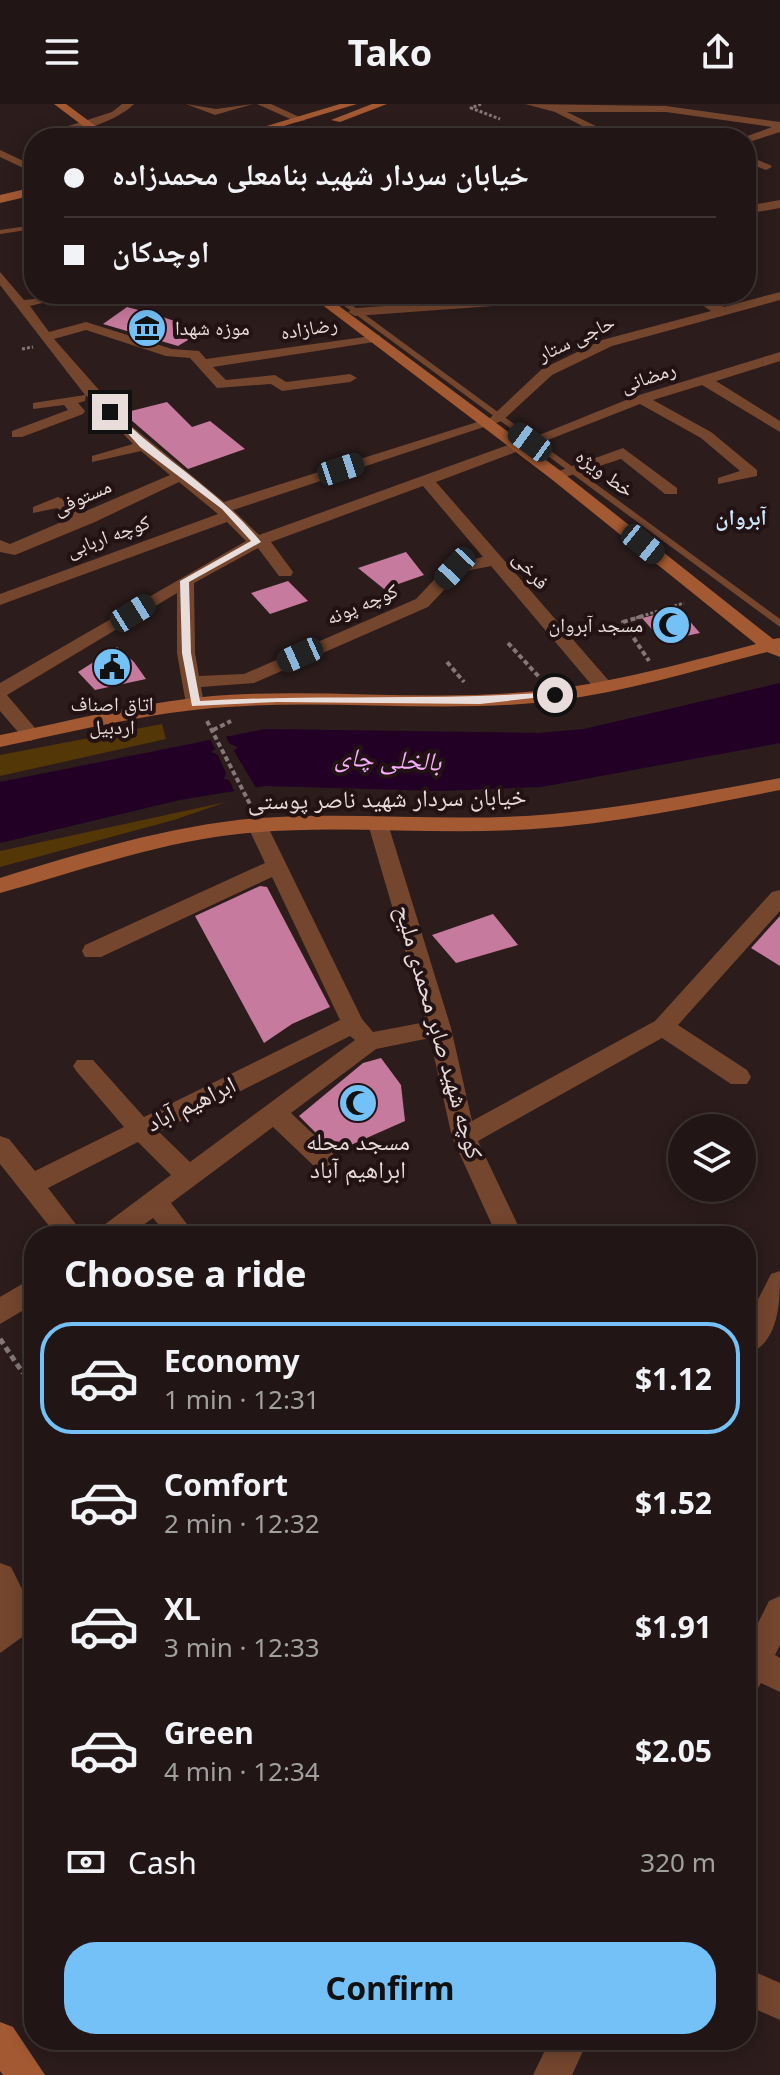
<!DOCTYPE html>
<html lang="en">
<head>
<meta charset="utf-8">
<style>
	:root { --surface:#211515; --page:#291e1e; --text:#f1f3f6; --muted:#a29fa0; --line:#3e3434; --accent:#73c1f6 }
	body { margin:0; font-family:"Noto Sans","Noto Naskh Arabic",sans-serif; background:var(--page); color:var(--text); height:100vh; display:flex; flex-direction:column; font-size:30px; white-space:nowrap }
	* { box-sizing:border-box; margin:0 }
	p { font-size:26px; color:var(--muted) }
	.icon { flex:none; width:44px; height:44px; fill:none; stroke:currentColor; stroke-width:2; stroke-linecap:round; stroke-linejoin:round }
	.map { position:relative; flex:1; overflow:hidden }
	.panel { position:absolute; left:24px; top:1122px; width:732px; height:824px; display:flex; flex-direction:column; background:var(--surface); border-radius:32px; box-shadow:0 4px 20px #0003,0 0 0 2px var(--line) }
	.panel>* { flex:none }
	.banner { position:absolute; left:24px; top:24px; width:732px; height:176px; border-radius:32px; box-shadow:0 4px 20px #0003,0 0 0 2px var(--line); display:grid; align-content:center; height:176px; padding:0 40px; background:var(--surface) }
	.tools { position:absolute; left:668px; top:1010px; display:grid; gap:16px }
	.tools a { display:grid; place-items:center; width:88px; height:88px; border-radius:50%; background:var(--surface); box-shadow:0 4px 20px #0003,0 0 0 2px var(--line); font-size:40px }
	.end { position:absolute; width:36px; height:36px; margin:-18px; border:10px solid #e9dddc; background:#111; box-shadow:0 0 0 4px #111 }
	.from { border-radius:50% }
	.car { position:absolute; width:24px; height:48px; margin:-24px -12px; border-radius:10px; box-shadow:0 0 6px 2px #0007; background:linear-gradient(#222 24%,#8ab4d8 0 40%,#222 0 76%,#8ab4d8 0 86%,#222 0) }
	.banner b { display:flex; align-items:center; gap:28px; height:76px; font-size:30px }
	.banner b+b { border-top:2px solid var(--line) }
	.banner i { width:20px; height:20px; background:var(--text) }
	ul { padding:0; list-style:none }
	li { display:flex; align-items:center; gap:24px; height:112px; margin:0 16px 12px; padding:0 24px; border:4px solid transparent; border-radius:32px }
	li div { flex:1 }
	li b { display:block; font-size:30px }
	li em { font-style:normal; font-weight:700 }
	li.on { border-color:var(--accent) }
	li>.icon { width:72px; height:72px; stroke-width:1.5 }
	h2 { padding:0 40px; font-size:36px; line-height:96px }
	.pay { display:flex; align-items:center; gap:20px; height:88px; padding:0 40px; font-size:30px }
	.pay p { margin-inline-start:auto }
	.cta { display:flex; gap:16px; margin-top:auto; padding:16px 40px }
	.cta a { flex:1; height:92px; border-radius:32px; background:var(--accent); color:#111; font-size:32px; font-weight:700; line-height:92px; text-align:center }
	header { display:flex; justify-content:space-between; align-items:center; height:104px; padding:0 40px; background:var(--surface); font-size:36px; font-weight:700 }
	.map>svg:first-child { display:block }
	.green { fill:#543706 }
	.water { fill:#220026 }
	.pier { fill:#2c1c1c }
	.building { fill:#c67a9d }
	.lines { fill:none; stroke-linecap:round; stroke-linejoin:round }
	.path-far2 { stroke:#857777; stroke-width:3; stroke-dasharray:3 2; stroke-linecap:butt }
	.path-far1 { stroke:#857777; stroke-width:4; stroke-dasharray:5 3; stroke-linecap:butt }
	.path { stroke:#857777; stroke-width:5; stroke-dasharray:6 4; stroke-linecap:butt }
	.lane { fill:#75462e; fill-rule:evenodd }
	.street { fill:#75462e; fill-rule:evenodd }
	.secondary { fill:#a35932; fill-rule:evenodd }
	.route { fill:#e9dddc }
	.labels { text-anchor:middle; stroke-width:8; stroke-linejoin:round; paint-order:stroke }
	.far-poi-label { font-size:20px; fill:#e9dddc; stroke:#221213; text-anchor:start }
	.far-street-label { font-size:20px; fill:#e9dddc; stroke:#221213 }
	.far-neighbourhood-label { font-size:22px; font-weight:bold; fill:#cce8fc; stroke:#221213 }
	.street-label { font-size:24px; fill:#e9dddc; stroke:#221213 }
	.poi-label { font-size:24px; fill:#e9dddc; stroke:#221213 }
	.water-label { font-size:26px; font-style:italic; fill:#f7aeff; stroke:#221213 }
</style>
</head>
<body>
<header><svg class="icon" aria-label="menu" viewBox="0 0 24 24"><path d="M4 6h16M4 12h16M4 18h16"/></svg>Tako<svg class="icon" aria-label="share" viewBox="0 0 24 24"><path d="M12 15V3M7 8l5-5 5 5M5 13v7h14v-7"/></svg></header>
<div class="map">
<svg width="780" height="1971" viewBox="0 0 780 1971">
	<rect width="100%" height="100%" fill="#2c1c1c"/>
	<!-- green -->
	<g class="green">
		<polygon points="162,620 166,635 0,672 0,651"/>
		<polygon points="226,698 174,716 0,763 0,747"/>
	</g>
	<!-- water -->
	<polygon class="water" points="780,579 780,639 541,683 439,687 265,682 180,696 0,739 0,678 265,625 538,629 584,625"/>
	<!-- pier -->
	<polygon class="pier" points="223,628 230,640 238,643 234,647 258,687 236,691 229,676 224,675 226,669 218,651 211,648 215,645 208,631"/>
	<!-- building -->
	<g class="building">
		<polygon points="127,203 157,211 203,227 178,242 103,220"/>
		<polygon points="167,298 192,323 210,317 245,345 188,365 123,309"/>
		<polygon points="406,448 424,471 384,485 358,464"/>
		<polygon points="288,477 308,497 270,510 251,489"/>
		<polygon points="679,505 700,529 662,537 642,514"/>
		<polygon points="117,543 134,558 146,575 95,586 78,568"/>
		<polygon points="260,782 267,783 330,903 292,920 264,939 195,812"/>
		<polygon points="493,810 518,841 456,859 432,831"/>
		<polygon points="780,812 780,862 751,844"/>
		<polygon points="381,954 401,981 405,1017 335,1048 299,1012 363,959"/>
	</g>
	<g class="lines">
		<!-- path-far2 -->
		<g class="path-far2">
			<polyline points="481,0 471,4 500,15"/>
			<polyline points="22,245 33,243"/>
			<polyline points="636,514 684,499"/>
		</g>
		<!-- path-far1 -->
		<g class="path-far1">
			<polyline points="643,512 623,518 649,557"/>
			<polyline points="508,539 540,574"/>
			<polyline points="447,558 464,578"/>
			<polyline points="207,617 252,704"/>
			<polyline points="213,626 231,617"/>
		</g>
		<!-- path -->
		<polyline class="path" points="0,1235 23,1269"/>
		<!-- lane -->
		<g class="lane">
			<polygon points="34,121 34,125 0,130 0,126"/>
			<polygon points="328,190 337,190 780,515 780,523"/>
		</g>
		<!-- street -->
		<g class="street">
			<path d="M122,0H134C112,22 56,35 31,34L112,8Z"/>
			<polygon points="186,0 216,5 253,0 215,11"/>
			<polygon points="257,0 271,0 306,16 297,18"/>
			<polygon points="525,0 666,2 780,18 780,28 746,39 746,34 742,34 772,23 666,8 567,8 606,27 602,32 555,8"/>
			<polygon points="317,24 325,24 340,34 326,34 317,28"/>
			<polygon points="0,46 34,62 34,69 0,53"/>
			<polygon points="746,51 770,61 772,63 766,66 746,58"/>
			<polygon points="780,96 780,104 746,110 746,102"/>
			<path d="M0,168L24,196L80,190L30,202L49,228L86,218L172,245L199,247L206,255L379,231L381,234L374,238L213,263L226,276L275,271L286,278L350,270L357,274L350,278L282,287L271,280L217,284L190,254L166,252L86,226L54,235L129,320L224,398L490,314L542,265L602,236L711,207L686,190H702L724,203L780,188V196L612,242L552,271L502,317L233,406L259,431L511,340H521V346L436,378L609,577V585H595L491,462L461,468L428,503L254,579L201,583L204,600L195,606L186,600L177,549V489L7,591L41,631L31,637L24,635L0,607V579L246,437L227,418L0,501V490L218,410L179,378L95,418L15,451L0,448V436L10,440L73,413L57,404L33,409V403L58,393L86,407L170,371L141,347L92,358V352L133,340L86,291L85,297L78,299L85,307L83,310L22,333H12V327L68,306L64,301L33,305V299L85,291L0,181ZM423,382L483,453L449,460L416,495L244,570L199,572L195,549L194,479L258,444L279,472H291L293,468L271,438Z"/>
			<path d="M143,190H264L257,194C230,196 164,205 143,190Z"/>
			<polygon points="488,195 495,199 493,202 355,212 348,208 355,204"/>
			<polygon points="780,248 780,257 716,277 780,317 780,328 702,281 653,296 711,328 757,366 757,372 718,380 718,374 740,367 701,334 640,300 535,341 522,338 636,292"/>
			<polygon points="623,344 677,384 677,390 665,390 621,355 556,376 548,371"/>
			<path d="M378,713L388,720L451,924L472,1017L655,917L772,788L780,786V807L678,921L747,966L751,973L747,980H731L662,934L478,1037L523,1132H497L452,1033L430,934L376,945L291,1009L332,1048L335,1055L332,1062L323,1065L314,1062L273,1023L171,1099L196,1132H168L153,1114L128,1132H96L100,1124L171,1071L138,1038L48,1084L85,1132H57L0,1060V1032L9,1035L35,1067L124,1023L77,968L73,962L77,956H93L144,1013L340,916L272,773L101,853H85L82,847L85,841L265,759L247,721L250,716L257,714L267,721L362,915L373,928L426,918L368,720ZM350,932L355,936L190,1058L159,1028Z"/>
			<path d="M780,1167C780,1197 780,1239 746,1251V1219L771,1170Z"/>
			<polygon points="34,1173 34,1200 0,1220 0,1193"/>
			<polygon points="0,1459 11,1463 34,1509 32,1526 0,1549"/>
			<polygon points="780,1492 780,1541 775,1551 780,1554 780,1588 761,1579 757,1586 746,1591 746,1528 752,1531 769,1497"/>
			<polygon points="746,1864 780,1879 780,1916 746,1901"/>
			<polygon points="550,1936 588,1936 572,1971 533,1971"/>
		</g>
		<!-- secondary -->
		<g class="secondary">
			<polygon points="54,0 66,0 112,34 99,34"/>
			<polygon points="340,0 357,0 244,34 226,34"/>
			<polygon points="372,0 387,0 340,18 331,16"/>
			<polygon points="34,83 34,91 0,99 0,91"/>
			<path d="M308,190H323L562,368L773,535L780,534V553L767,548C697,566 626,588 554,597C445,610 336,595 227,603C150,608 75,627 0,643V631C75,616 150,596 227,591C322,585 418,596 513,589C596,584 676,561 756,540L550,374Z"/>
			<path d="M780,674V686C693,703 604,722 515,726C420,731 325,719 230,731C150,741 76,768 0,789V774C85,748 171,721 260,714C357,707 455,719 552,710C629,703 704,688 780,674Z"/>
			<polygon points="0,1918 13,1923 45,1971 3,1971 0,1967"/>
		</g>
	</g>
	<!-- route -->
	<path class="route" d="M107,306H113C160,354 219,386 261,438L189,478L191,549L200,597C318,590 437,597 555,588L560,591L480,600L277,598L192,602L182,549L180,477L251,437L222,405L140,343Z"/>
	<!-- icons -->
	<defs>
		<symbol id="museum-disc" viewBox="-11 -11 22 22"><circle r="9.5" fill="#73c1f6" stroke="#221213"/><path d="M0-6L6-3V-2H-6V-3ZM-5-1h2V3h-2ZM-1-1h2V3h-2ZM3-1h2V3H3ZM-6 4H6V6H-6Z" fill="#111"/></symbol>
		<symbol id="mosque-disc" viewBox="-11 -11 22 22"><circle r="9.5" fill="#73c1f6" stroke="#221213"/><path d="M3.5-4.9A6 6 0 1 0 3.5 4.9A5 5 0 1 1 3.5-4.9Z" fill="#111"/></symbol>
		<symbol id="civic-disc" viewBox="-11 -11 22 22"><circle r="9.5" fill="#73c1f6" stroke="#221213"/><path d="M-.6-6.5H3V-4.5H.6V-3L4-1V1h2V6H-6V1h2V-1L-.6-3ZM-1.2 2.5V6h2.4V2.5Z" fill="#111"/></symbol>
	</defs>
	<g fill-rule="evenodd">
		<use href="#museum-disc" x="125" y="202" width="44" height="44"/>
		<use href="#mosque-disc" x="649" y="499" width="44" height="44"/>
		<use href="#civic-disc" x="90" y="541" width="44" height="44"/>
		<use href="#mosque-disc" x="336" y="977" width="44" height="44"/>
	</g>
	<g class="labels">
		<!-- far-poi labels -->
		<g class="far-poi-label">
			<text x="175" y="231">موزه شهدا</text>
			<text x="643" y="528" text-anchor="end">مسجد آبروان</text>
			<text x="112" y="607" text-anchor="middle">اتاق اصناف<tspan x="112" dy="23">اردبیل</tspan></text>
		</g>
		<!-- far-street labels -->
		<g class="far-street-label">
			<text transform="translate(309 224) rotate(-9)" y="7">رضازاده</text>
			<text transform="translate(576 234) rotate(-25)" y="7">حاجی ستار</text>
			<text transform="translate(648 273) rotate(-19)" y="7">رمضانی</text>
			<text transform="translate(605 369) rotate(36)" y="7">خط ویژه</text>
			<text transform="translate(82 393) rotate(-24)" y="7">مستوفی</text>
			<text transform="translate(108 432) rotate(-20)" y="7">کوچه اربابی</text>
			<text transform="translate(531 466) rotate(49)" y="7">فرخی</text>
			<text transform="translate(362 500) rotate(-23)" y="7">کوچه پونه</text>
		</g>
		<!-- far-neighbourhood labels -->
		<g class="far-neighbourhood-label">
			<text x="741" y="421">آبروان</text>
		</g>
		<!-- street labels -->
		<g class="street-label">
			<text transform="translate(387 695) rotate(-1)" y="8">خیابان سردار شهید ناصر پوستی</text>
			<text transform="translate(439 928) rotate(74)" y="8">کوچه شهید صابر محمدی ملیح</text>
			<text transform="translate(191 1000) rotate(-26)" y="8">ابراهیم آباد</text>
		</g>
		<!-- poi labels -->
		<g class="poi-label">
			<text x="358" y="1046">مسجد محله<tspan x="358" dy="28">ابراهیم آباد</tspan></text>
		</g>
		<!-- water labels -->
		<g class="water-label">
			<text transform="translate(388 655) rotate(3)" y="9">بالخلی چای</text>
		</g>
	</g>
</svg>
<div class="tools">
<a><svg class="icon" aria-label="layers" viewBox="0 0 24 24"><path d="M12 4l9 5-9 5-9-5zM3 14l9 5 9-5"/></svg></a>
</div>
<i class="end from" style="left:555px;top:591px"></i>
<i class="end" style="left:110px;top:308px"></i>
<i class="car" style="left:530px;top:338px;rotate:306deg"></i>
<i class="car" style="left:341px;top:365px;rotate:72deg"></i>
<i class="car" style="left:643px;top:440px;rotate:129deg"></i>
<i class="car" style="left:455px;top:464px;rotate:223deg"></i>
<i class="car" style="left:133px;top:509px;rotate:58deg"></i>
<i class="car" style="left:300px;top:551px;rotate:246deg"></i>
<div class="banner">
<b><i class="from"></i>خیابان سردار شهید بنامعلی محمدزاده</b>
<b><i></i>اوچدکان</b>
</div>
<section class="panel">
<h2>Choose a ride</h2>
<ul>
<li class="on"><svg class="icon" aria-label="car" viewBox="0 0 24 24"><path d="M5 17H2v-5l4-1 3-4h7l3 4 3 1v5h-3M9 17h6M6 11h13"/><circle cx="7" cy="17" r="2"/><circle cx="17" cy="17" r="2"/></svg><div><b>Economy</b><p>1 min · 12:31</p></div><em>$1.12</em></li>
<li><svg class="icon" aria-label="car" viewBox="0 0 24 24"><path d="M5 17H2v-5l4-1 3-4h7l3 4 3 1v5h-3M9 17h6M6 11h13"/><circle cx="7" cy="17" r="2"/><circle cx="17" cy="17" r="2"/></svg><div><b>Comfort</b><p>2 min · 12:32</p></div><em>$1.52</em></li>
<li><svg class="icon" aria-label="car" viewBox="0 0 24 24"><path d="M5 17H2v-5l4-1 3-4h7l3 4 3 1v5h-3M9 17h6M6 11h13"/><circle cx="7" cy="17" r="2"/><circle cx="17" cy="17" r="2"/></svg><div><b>XL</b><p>3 min · 12:33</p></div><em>$1.91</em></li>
<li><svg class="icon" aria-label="car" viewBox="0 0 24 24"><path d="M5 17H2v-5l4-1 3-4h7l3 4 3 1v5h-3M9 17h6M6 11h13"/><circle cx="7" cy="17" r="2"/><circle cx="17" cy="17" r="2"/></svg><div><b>Green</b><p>4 min · 12:34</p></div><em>$2.05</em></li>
</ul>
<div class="pay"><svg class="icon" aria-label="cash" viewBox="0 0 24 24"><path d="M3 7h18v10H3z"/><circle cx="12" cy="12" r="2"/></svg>Cash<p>320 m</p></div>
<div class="cta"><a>Confirm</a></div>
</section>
</div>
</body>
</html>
